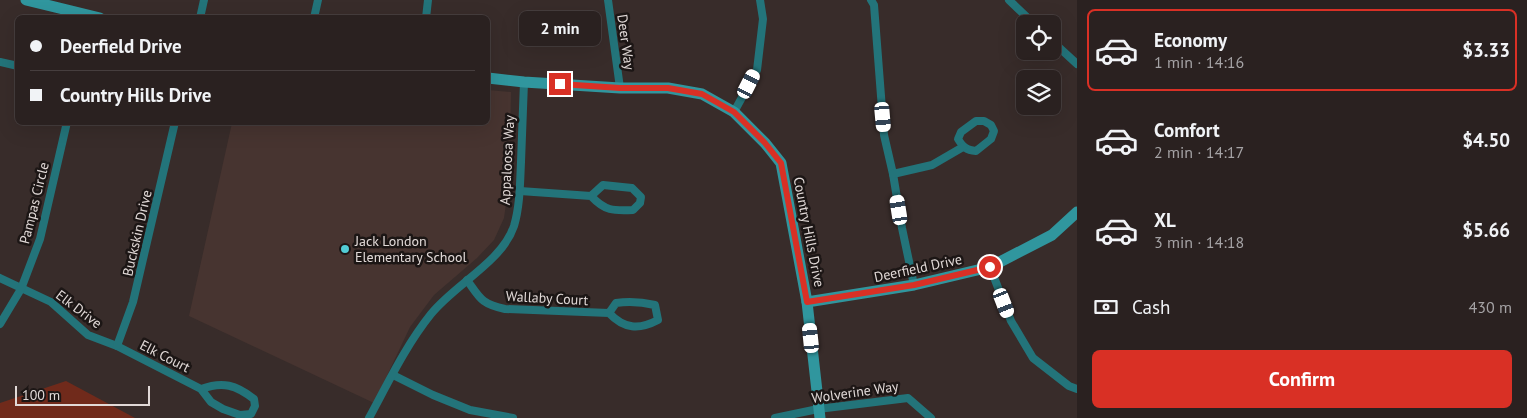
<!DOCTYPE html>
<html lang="en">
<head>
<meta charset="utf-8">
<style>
	:root { --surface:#2a2120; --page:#362e2d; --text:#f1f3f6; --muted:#a5a3a5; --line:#463e3e; --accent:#d93025 }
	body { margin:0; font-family:"PT Sans",sans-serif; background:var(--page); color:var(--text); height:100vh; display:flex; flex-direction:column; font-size:19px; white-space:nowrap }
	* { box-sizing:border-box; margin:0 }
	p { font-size:16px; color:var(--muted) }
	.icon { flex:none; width:28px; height:28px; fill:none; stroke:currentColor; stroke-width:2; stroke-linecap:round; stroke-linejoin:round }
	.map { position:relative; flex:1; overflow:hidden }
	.details { display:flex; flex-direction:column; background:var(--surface); width:450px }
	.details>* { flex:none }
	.top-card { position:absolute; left:15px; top:15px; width:475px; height:110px; border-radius:8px; box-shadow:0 5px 20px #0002,0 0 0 1px var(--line); display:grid; align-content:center; height:110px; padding:0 15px; background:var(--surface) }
	.controls { position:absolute; left:1016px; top:15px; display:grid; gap:10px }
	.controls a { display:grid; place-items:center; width:45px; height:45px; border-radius:8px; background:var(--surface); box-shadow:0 5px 20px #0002,0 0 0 1px var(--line); font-size:25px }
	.scale { position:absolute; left:15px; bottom:12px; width:135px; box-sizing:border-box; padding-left:5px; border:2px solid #e1d9d7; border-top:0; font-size:14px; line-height:18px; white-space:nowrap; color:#e1d9d7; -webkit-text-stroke:4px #1c1615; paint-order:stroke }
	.end { position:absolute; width:22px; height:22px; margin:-11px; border:6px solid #d93025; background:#fff; box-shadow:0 0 0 2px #fff }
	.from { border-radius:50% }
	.bubble { position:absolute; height:35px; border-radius:8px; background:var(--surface); box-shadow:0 5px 20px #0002,0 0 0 1px var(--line); font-size:16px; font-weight:800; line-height:35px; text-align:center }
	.car { position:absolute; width:15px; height:30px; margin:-15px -8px; border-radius:6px; box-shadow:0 0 4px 1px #0007; background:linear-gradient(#fff 24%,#345 0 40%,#fff 0 76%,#345 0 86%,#fff 0) }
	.top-card b { display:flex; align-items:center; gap:18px; height:48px; font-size:19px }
	.top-card b+b { border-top:1px solid var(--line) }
	.top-card i { width:12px; height:12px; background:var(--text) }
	ul { padding:9px 0 0; list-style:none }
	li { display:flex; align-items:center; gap:15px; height:82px; margin:0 10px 8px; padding:0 5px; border:2px solid transparent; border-radius:8px }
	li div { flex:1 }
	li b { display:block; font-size:19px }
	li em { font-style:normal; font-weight:800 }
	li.on { border-color:var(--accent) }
	li>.icon { width:45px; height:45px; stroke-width:1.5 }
	.pay { display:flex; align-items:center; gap:12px; height:55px; padding:0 15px; font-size:19px }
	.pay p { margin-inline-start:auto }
	.cta { display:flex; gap:10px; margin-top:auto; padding:10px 15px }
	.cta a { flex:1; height:58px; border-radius:8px; background:var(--accent); color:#fff; font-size:20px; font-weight:800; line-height:58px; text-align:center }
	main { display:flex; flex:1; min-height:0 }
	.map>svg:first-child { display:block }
	.built { fill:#473430 }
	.green { fill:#702a1b }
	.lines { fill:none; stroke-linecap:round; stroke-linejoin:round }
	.street { stroke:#23747a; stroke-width:8 }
	.secondary { stroke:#30969e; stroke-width:11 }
	.route { stroke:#d93025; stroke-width:6 }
	.poi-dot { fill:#52ccd5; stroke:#1c1615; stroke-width:2 }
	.labels { text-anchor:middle; stroke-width:5; stroke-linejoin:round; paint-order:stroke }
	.street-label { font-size:14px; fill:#e1d9d7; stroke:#1c1615 }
	.poi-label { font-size:14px; fill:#e1d9d7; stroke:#1c1615; text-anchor:start }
</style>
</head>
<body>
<main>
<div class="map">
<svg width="1077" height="418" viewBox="0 0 1077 418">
	<rect width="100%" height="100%" fill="#382c2a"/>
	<!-- built -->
	<polygon class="built" points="488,90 511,92 509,182 504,218 494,240 477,258 434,295 410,327 374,403 189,316 232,123 488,122"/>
	<!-- green -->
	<polygon class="green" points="66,381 135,418 0,418 0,403"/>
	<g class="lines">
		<!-- street -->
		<g class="street">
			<polyline points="608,0 620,88"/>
			<polyline points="871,0 874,5 884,135 893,174 902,228 914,285"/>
			<polyline points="1009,0 1034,24"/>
			<polyline points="200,18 204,0"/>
			<polyline points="314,18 318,0"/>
			<polyline points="426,18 428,0"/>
			<polyline points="1052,41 1077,64"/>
			<polyline points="0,62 18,66"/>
			<polyline points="734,112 757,70 763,19 760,0"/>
			<path d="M976,121H984L991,125L994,131L991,139L976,151C966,150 963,147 958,139L961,132Z"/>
			<polyline points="893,174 932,165 963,147"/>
			<path d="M520,191L591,196C605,211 613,211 633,210L640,203L641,197L632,188L603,185L591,196"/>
			<polyline points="990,267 1011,321 1033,358 1069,386 1077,389"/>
			<path d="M0,278L51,302L88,335L117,346L201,389L211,402L223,409L240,415L251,414L255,406L254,399C236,385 223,381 201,389"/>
			<path d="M467,280C480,298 481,304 505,309L609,313C624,329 639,330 658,320L655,305C642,302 629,301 616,303L609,313"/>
			<polyline points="0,324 21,289 40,239 67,122"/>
			<polyline points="117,346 133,302 175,122"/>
			<polyline points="393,375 433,395 470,410 513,418"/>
			<path d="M369,418C388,383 406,345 431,314C455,284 502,262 514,226C520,206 520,183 521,162C522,135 523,109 524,82"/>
			<polyline points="775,418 818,409 908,398 931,418"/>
		</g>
		<!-- secondary -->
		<g class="secondary">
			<polyline points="26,0 100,18"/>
			<polyline points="488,78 524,82 620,88 668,88 702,94 734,112 765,143 781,163 807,302 820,418"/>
			<polyline points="807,302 914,285 990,267 1052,235 1077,212"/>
		</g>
	</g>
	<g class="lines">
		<!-- route -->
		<polyline class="route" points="560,84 620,88 668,88 702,94 734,112 765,143 781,163 807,302 914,285 990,267"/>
	</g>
	<!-- markers -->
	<circle class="poi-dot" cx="345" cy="249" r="5"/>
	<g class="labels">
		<!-- street labels -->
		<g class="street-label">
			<text transform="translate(626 42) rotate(82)" y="5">Deer Way</text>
			<text transform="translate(507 160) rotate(-87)" y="5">Appaloosa Way</text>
			<text transform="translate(34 203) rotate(-76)" y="5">Pampas Circle</text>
			<text transform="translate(809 232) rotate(79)" y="5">Country Hills Drive</text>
			<text transform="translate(137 233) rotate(-77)" y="5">Buckskin Drive</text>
			<text transform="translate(918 268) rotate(-12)" y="5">Deerfield Drive</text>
			<text transform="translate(547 298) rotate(3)" y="5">Wallaby Court</text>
			<text transform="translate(79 309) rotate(37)" y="5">Elk Drive</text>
			<text transform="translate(165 356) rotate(27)" y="5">Elk Court</text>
			<text transform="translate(855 392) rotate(-8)" y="5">Wolverine Way</text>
		</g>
		<!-- poi labels -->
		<g class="poi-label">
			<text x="355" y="246">Jack London<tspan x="355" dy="16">Elementary School</tspan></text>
		</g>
	</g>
</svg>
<div class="controls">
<a><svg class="icon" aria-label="locate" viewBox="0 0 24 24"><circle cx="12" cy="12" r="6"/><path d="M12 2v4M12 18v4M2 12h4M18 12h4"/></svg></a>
<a><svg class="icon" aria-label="layers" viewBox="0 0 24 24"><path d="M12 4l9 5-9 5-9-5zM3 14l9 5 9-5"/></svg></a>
</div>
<div class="scale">100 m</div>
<i class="end from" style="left:990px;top:267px"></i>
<i class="end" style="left:560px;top:84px"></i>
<div class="bubble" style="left:519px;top:11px;width:82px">2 min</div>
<i class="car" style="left:749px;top:84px;rotate:27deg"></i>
<i class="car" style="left:883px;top:117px;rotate:175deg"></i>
<i class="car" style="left:899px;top:210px;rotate:351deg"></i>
<i class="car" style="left:1004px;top:303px;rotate:159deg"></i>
<i class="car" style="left:811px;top:338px;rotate:354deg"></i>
<div class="top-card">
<b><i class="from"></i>Deerfield Drive</b>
<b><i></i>Country Hills Drive</b>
</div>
</div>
<section class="details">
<ul>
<li class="on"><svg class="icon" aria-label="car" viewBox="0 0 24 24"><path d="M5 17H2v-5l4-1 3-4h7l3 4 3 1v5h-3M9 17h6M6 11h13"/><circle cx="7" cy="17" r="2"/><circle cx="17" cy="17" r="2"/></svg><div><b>Economy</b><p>1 min · 14:16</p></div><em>$3.33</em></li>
<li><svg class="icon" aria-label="car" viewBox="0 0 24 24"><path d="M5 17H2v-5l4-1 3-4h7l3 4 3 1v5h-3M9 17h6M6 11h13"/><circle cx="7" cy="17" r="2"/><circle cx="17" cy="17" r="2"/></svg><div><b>Comfort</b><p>2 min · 14:17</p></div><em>$4.50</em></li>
<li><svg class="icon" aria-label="car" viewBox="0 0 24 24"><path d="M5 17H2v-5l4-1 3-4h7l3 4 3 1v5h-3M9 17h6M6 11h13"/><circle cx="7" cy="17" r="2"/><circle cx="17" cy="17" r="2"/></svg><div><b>XL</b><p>3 min · 14:18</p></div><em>$5.66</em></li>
</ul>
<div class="pay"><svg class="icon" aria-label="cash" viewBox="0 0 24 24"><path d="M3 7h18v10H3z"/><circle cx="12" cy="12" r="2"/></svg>Cash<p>430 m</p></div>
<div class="cta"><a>Confirm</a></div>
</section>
</main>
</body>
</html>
